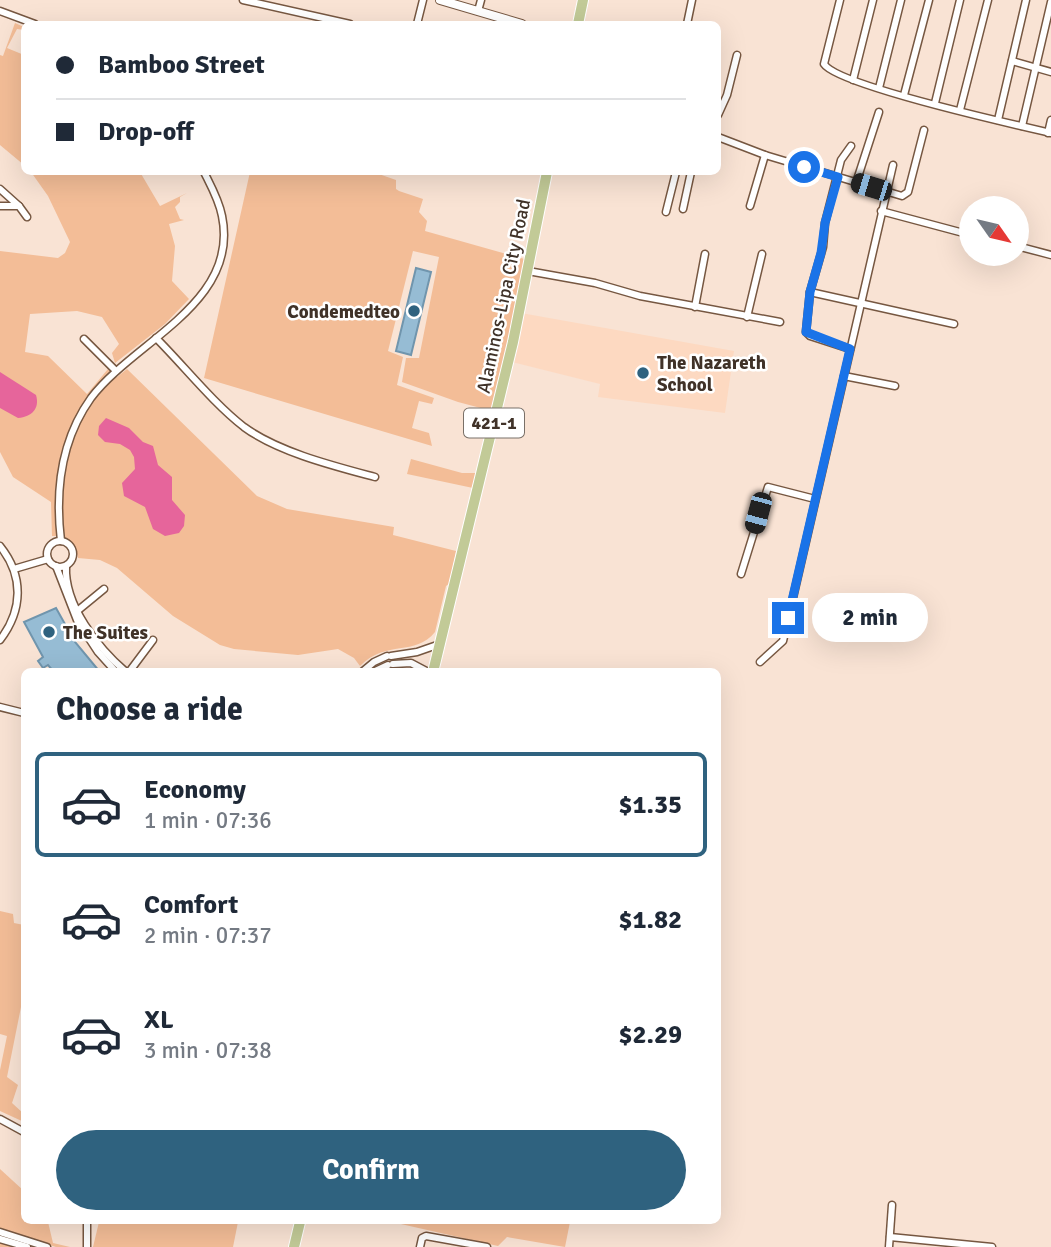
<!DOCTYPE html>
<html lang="en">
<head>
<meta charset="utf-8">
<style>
	:root { --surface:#fff; --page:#f6f6f7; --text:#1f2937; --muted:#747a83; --line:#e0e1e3; --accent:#2f627f }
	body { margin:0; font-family:Signika,sans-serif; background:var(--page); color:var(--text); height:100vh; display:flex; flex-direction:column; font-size:26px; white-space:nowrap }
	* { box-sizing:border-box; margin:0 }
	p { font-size:23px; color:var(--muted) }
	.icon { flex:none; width:38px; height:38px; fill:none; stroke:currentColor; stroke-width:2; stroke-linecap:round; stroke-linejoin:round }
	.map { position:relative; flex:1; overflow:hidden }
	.side { position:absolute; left:21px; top:668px; width:700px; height:556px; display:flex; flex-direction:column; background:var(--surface); border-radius:10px; box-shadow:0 7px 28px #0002 }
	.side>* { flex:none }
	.banner { position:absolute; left:21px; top:21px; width:700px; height:154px; border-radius:10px; box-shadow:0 7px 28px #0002; display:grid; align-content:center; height:154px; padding:0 35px; background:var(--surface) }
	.needle { width:46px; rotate:124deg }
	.controls { position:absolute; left:959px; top:196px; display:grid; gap:14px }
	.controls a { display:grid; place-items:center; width:70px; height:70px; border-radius:50%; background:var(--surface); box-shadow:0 7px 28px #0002; font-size:35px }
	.end { position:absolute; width:32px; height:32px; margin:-16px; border:9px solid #1a73e8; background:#fff; box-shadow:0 0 0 4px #fff }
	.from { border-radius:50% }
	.bubble { position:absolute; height:49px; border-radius:24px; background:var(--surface); box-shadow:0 7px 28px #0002; font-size:23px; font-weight:800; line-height:49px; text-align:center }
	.car { position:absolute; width:21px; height:42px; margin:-21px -10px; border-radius:9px; box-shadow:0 0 5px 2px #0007; background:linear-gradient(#222 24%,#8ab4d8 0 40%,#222 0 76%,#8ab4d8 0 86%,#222 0) }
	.banner b { display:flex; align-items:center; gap:24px; height:66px; font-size:26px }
	.banner b+b { border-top:2px solid var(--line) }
	.banner i { width:18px; height:18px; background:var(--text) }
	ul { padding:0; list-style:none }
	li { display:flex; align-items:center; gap:21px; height:105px; margin:0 14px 10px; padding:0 21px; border:4px solid transparent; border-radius:10px }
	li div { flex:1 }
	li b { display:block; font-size:26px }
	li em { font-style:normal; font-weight:800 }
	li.active { border-color:var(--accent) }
	li>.icon { width:63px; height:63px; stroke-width:1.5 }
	h2 { padding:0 35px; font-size:32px; line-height:84px }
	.button { display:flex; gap:14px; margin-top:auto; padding:14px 35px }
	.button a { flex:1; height:80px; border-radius:42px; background:var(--accent); color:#fff; font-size:28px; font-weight:800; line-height:80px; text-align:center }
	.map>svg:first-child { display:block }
	.built { fill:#fdd9c1 }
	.green { fill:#f3bd97 }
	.water { fill:#e6659b }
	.building { fill:#96bcd4; stroke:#7095ad; stroke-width:2 }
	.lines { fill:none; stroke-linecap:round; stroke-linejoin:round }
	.minor-casing { stroke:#765741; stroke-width:9 }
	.tertiary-casing { stroke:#765741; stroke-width:10 }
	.primary-casing { stroke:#fff; stroke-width:12 }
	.minor { stroke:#fff; stroke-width:6 }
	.tertiary { stroke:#fff; stroke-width:8 }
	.primary { stroke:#c2ca97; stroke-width:10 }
	.route { stroke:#1a73e8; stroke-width:9 }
	.poi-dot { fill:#2f627f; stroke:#fff; stroke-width:2.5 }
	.labels { text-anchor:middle; stroke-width:5; stroke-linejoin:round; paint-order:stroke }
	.shield { fill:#fff; stroke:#797068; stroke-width:2 }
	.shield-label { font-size:18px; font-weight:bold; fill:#403228 }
	.street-label { font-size:19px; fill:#403228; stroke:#fff }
	.poi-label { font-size:19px; font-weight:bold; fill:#403228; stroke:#fff; text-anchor:start }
</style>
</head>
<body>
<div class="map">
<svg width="1051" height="1247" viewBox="0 0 1051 1247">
	<rect width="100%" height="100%" fill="#f9e3d4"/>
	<!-- built -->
	<polygon class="built" points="521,313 734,351 725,413 598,397 600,384 512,362"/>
	<!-- green -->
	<g class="green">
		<polygon points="15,23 24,27 24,30 17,29 7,48 24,55 22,62 24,63 24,165 0,145 0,55 3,56"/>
		<path d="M31,172H140L160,206L187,193L180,197V202L175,207L180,219L184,220L169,224L175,246L172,281L189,299L165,324L115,363L112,353L119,344L102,317L77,311L30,314L25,352L48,356L87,394L108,369L117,377L127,369L257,496L287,509L394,527L393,535L456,551L450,583L446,586L435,632C415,657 387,639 360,666L354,658L338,649L298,655L234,649L220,645L173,616L117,568L100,560L78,558C75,542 68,536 52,536L51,502L13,477L0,452V251L58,258L65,253L70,242L48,196Z"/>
		<polygon points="250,172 373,172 396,180 396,189 399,191 423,199 419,212 427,221 425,231 528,260 492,411 458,402 402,382 406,358 419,358 439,257 413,251 388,351 403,357 397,385 434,398 432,404 419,401 412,428 429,433 432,446 204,378"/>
		<polygon points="411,459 462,473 477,473 473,488 407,474"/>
		<polygon points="0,911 13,914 14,923 24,925 24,992 7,1077 18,1085 12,1103 24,1114 24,1122 0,1111 0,1070 7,1036 0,1034"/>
		<polygon points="0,1169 24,1191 24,1222 48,1222 53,1243 70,1247 56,1247 40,1242 38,1247 0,1247"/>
		<polygon points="99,1222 238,1222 233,1247 93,1247"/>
		<polygon points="392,1222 570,1222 565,1247 507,1237 498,1246"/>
	</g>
	<!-- water -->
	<g class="water">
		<path d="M0,372L36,395C40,408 32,417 18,418L0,408Z"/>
		<polygon points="106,418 129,428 143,442 153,446 158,465 172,477 172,500 185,515 184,526 179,533 165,536 153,529 145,507 124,496 122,483 135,469 134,457 130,450 120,444 105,442 98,435 99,426"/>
	</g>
	<!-- building -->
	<g class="building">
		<polygon points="416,268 431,272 411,355 396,351"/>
		<polygon points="56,608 75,642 100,672 54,672 48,665 43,668 38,661 43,657 24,622"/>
	</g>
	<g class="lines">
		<defs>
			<g id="minor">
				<polyline points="243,0 350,24"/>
				<path d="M840,0L824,64C837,85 1016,125 1051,133"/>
				<polyline points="0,11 35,24"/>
				<polyline points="478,11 481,0"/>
				<polyline points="417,24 423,0"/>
				<polyline points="687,24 692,0"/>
				<polyline points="1012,61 1051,72"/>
				<polyline points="853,80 873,0"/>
				<polyline points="879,88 901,0"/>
				<polyline points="904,95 929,0"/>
				<polyline points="935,103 960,0"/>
				<polyline points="960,110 988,0"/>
				<polyline points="718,115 727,95 737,55"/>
				<polyline points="998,120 1026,0"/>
				<polyline points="1022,126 1051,2"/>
				<polyline points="1048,133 1051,120"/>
				<polyline points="718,137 765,155 902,196 908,192 924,130"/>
				<polyline points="856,183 879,112"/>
				<polyline points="0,189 19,206"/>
				<polyline points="0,206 19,206 27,217"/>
				<polyline points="750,206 765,155"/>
				<polyline points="683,209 691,172"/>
				<polyline points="881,211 971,235"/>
				<polyline points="666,212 676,172"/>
				<polyline points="1017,246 1051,255"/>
				<polyline points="528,271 595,283 640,296 780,322"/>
				<polyline points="810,292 954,324"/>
				<polyline points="695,307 705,254"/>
				<polyline points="747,317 762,254"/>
				<path d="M156,338C184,366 213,403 244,427C278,452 334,466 375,477"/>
				<polyline points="84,339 116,371"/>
				<polyline points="850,349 810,336 806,332 810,292 823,247 825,223 841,160 851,146"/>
				<polyline points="844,376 895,386"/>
				<circle cx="60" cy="554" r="13"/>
				<path d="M61,541C55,491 61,440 91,398C134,341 240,303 222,216C219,200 211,186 204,172"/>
				<path d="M0,546C24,576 23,610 0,640"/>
				<polyline points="56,566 77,620 98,652 116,672"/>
				<path d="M66,566C64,605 98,648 126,672"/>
				<polyline points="14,569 48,559"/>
				<polyline points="741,574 768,487 815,499"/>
				<polyline points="76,612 104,589"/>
				<polyline points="391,656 417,652 440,644"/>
				<polyline points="760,662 783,641 893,165"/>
				<polyline points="393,664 411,663 428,672"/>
				<polyline points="129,672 153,640"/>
				<polyline points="362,672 374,662 387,656"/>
				<polyline points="373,672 388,665"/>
				<polyline points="0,707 24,713"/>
				<polyline points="0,1119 24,1132"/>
				<polyline points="0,1232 47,1247"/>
				<polyline points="890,1237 992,1247"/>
				<polyline points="0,1239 27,1247"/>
				<polyline points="87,1247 87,1222"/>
				<polyline points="420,1247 422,1238 426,1236 487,1247"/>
				<polyline points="889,1247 892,1205"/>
			</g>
			<polyline id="tertiary" points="440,0 522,24"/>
			<g id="primary">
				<polyline points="578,24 583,0"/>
				<polyline points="433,672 513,342 547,172"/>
				<polyline points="294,1247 300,1222"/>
			</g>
		</defs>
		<!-- minor casing -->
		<use href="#minor" class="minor-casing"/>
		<!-- tertiary casing -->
		<use href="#tertiary" class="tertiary-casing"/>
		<!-- primary casing -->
		<use href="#primary" class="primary-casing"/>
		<!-- minor -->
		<use href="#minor" class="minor"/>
		<!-- tertiary -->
		<use href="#tertiary" class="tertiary"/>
		<!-- primary -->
		<use href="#primary" class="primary"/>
	</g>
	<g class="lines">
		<!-- route -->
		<polyline class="route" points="788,618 850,349 806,332 810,292 821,253 825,223 838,177 804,167"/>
	</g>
	<!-- markers -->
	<g class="poi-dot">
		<circle cx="414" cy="311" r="7"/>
		<circle cx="643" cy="373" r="7"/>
		<circle cx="49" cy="632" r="7"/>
	</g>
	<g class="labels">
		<!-- shield labels -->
		<rect class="shield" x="464" y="408.5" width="60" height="29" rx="5"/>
		<g class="shield-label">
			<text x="494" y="429">421-1</text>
		</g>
		<!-- street labels -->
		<g class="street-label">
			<text transform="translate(503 296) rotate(-78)" y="7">Alaminos-Lipa City Road</text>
		</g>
		<!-- poi labels -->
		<g class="poi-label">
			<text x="400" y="318" text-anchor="end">Condemedteo</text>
			<text x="657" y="369">The Nazareth<tspan x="657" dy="22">School</tspan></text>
			<text x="63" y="639">The Suites</text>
		</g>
	</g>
</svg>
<div class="controls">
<a><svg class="needle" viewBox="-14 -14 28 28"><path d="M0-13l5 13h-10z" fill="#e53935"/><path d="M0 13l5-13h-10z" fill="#747a83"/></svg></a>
</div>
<i class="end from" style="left:804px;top:167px"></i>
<i class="end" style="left:788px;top:618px"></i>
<div class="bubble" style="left:812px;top:593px;width:116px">2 min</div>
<i class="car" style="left:871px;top:187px;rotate:287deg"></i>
<i class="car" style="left:758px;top:513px;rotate:195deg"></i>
<div class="banner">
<b><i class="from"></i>Bamboo Street</b>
<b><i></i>Drop-off</b>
</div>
<section class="side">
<h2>Choose a ride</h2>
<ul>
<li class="active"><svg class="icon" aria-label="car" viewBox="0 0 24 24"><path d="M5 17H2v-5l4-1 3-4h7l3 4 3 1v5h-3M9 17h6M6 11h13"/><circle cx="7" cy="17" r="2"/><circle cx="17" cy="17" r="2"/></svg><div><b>Economy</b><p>1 min · 07:36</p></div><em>$1.35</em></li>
<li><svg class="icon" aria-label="car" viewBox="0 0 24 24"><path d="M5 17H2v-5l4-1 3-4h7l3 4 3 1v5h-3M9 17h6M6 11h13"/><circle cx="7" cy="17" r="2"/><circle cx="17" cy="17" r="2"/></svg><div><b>Comfort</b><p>2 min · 07:37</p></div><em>$1.82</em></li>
<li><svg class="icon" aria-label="car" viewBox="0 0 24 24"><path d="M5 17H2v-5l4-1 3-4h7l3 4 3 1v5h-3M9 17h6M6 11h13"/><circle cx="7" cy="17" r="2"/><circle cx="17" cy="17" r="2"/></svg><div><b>XL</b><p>3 min · 07:38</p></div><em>$2.29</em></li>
</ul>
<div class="button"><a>Confirm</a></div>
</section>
</div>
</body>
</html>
